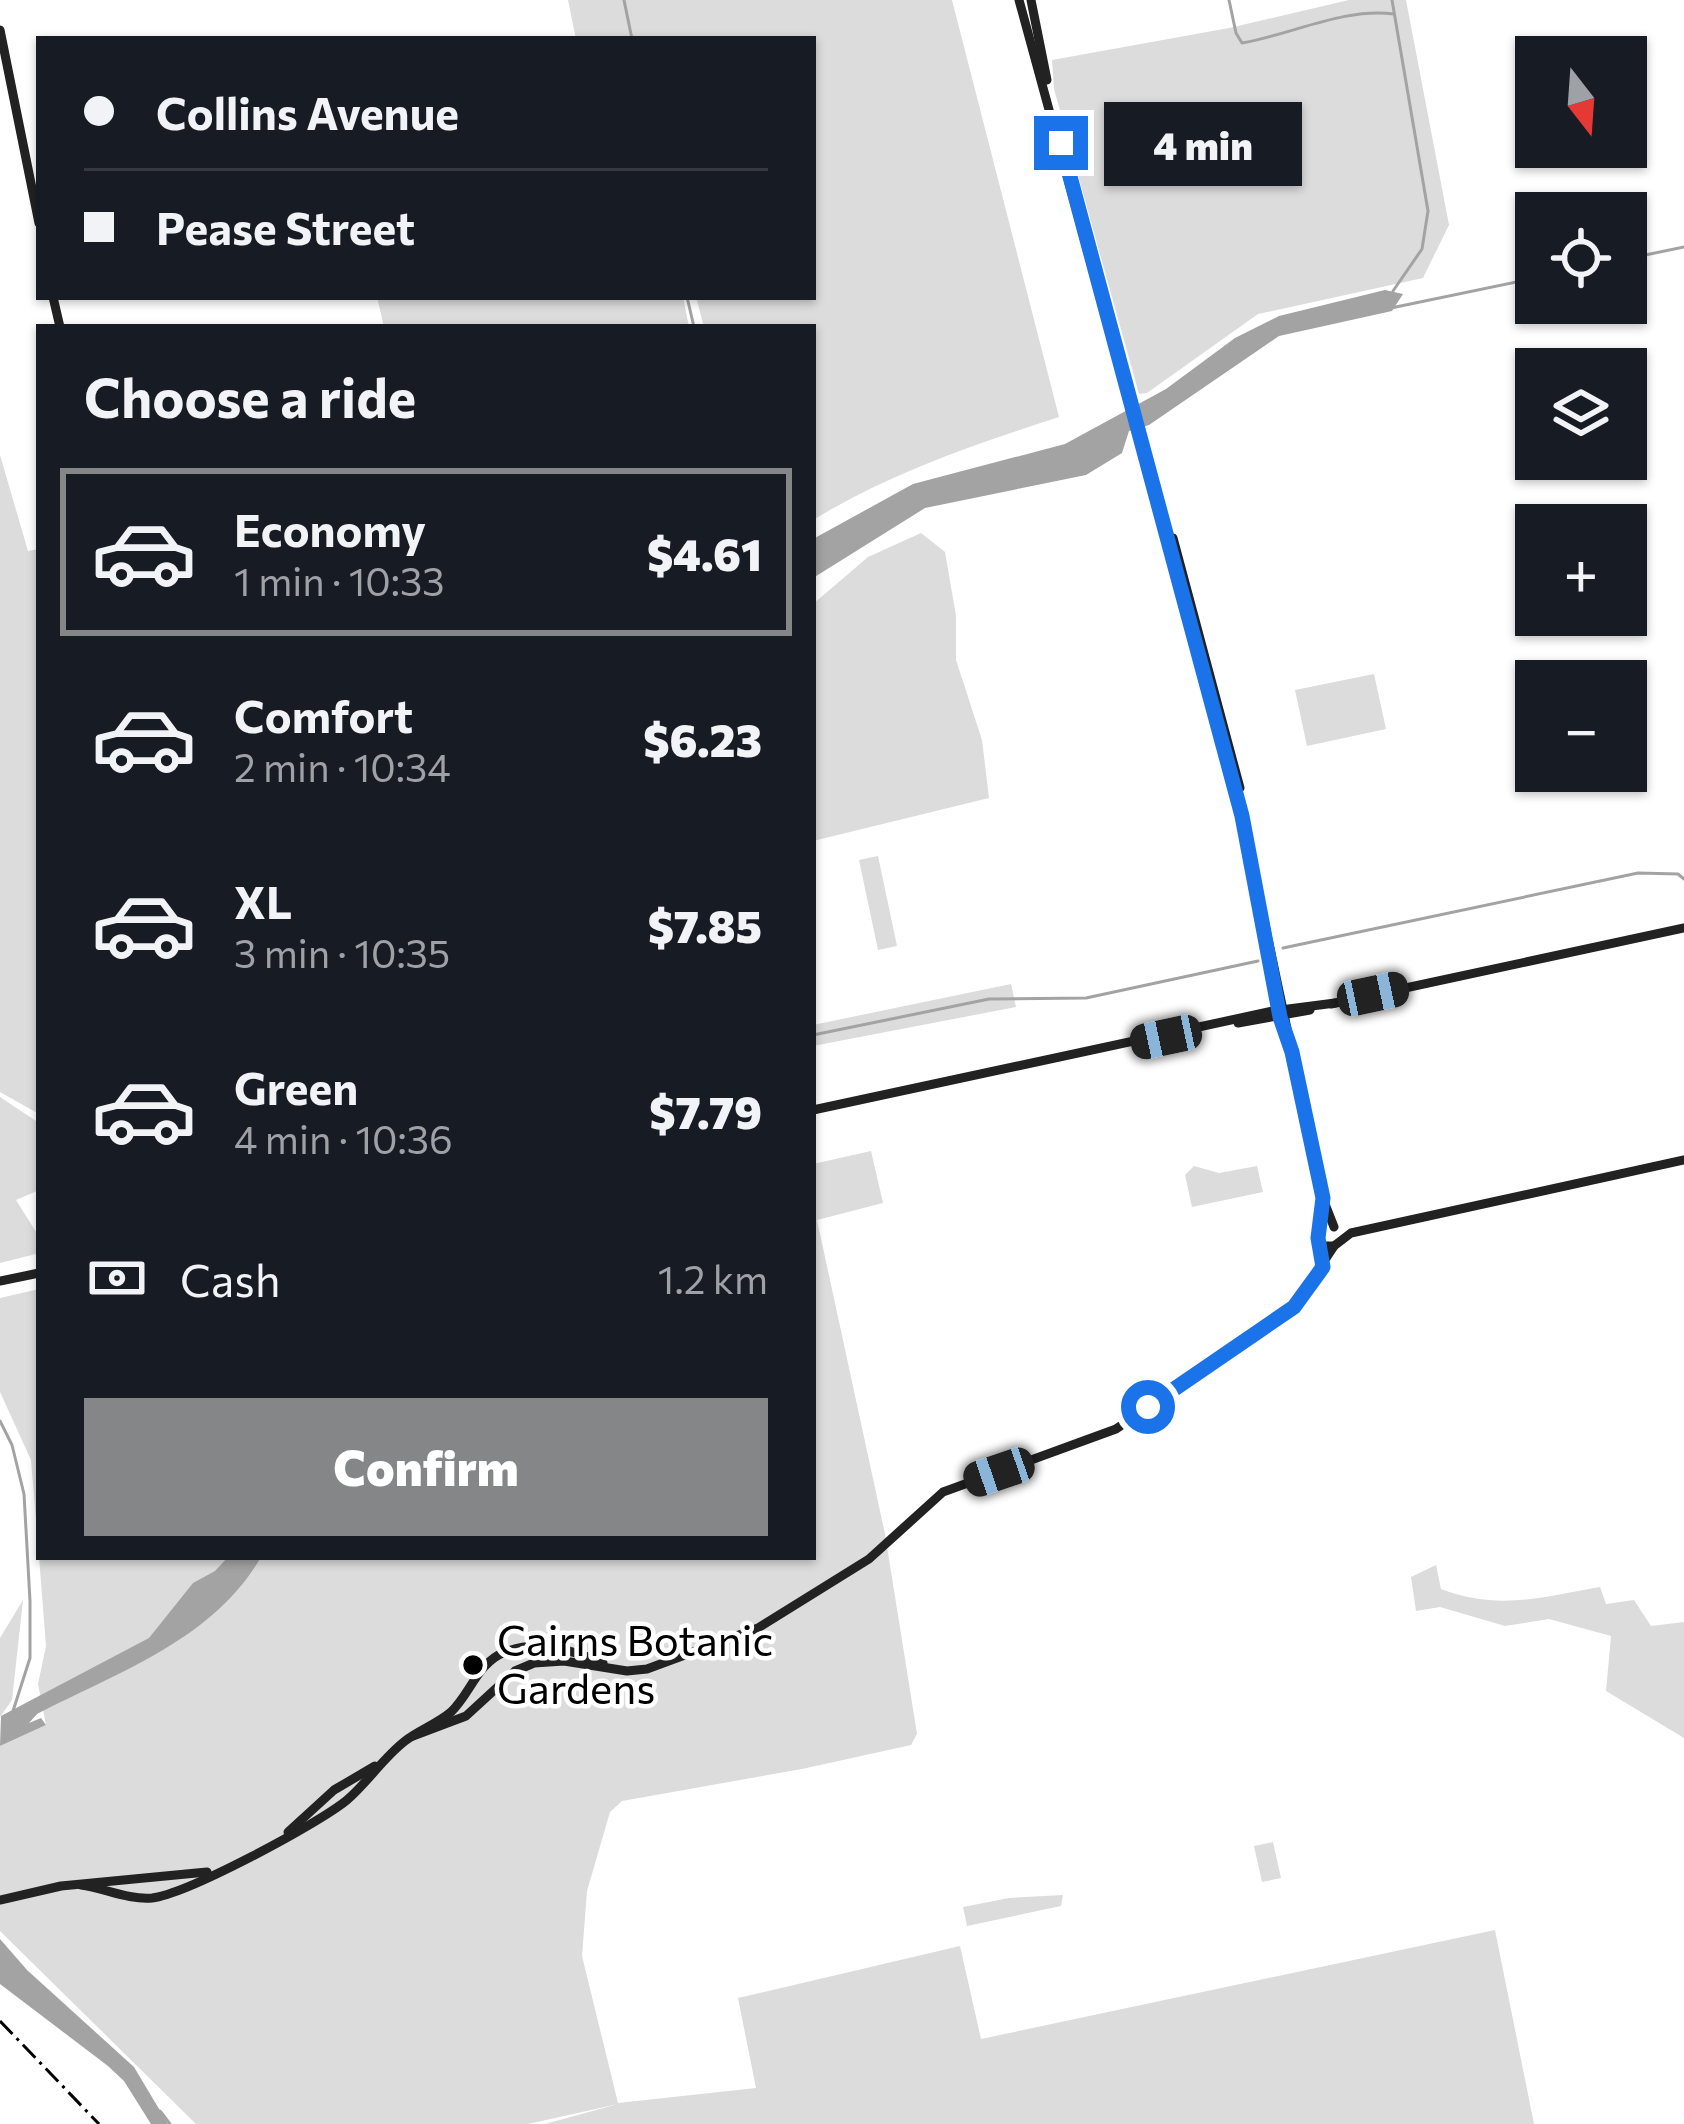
<!DOCTYPE html>
<html lang="en">
<head>
<meta charset="utf-8">
<style>
	:root { --surface:#171b24; --page:#20242c; --text:#f1f3f6; --muted:#9ea1a6; --line:#363941; --accent:#858687 }
	body { margin:0; font-family:Commissioner,sans-serif; background:var(--page); color:var(--text); height:100vh; display:flex; flex-direction:column; font-size:45px; white-space:nowrap }
	* { box-sizing:border-box; margin:0 }
	p { font-size:39px; color:var(--muted) }
	.icon { flex:none; width:66px; height:66px; fill:none; stroke:currentColor; stroke-width:2; stroke-linecap:round; stroke-linejoin:round }
	.map { position:relative; flex:1; overflow:hidden }
	.panel { position:absolute; left:36px; top:324px; width:780px; height:1236px; display:flex; flex-direction:column; background:var(--surface); border-radius:0px; box-shadow:0 3px 9px #0004 }
	.panel>* { flex:none }
	.banner { position:absolute; left:36px; top:36px; width:780px; height:264px; border-radius:0px; box-shadow:0 3px 9px #0004; display:grid; align-content:center; height:264px; padding:0 48px; background:var(--surface) }
	.needle { width:78px; rotate:163deg }
	.tools { position:absolute; left:1515px; top:36px; display:grid; gap:24px }
	.tools a { display:grid; place-items:center; width:132px; height:132px; border-radius:0px; background:var(--surface); box-shadow:0 3px 9px #0004; font-size:60px }
	.end { position:absolute; width:54px; height:54px; margin:-27px; border:15px solid #1a73e8; background:#fff; box-shadow:0 0 0 6px #fff }
	.from { border-radius:50% }
	.bubble { position:absolute; height:84px; border-radius:0px; background:var(--surface); box-shadow:0 3px 9px #0004; font-size:39px; font-weight:800; line-height:84px; text-align:center }
	.car { position:absolute; width:36px; height:72px; margin:-36px -18px; border-radius:15px; box-shadow:0 0 9px 3px #0007; background:linear-gradient(#222 24%,#8ab4d8 0 40%,#222 0 76%,#8ab4d8 0 86%,#222 0) }
	.banner b { display:flex; align-items:center; gap:42px; height:114px; font-size:45px }
	.banner b+b { border-top:3px solid var(--line) }
	.banner i { width:30px; height:30px; background:var(--text) }
	ul { padding:0; list-style:none }
	li { display:flex; align-items:center; gap:36px; height:168px; margin:0 24px 18px; padding:0 24px; border:6px solid transparent; border-radius:0px }
	li div { flex:1 }
	li b { display:block; font-size:45px }
	li em { font-style:normal; font-weight:800 }
	li.on { border-color:var(--accent) }
	li>.icon { width:108px; height:108px; stroke-width:1.5 }
	h2 { padding:0 48px; font-size:54px; line-height:144px }
	.pay { display:flex; align-items:center; gap:30px; height:132px; padding:0 48px; font-size:45px }
	.pay p { margin-inline-start:auto }
	.action { display:flex; gap:24px; margin-top:auto; padding:24px 48px }
	.action a { flex:1; height:138px; border-radius:0px; background:var(--accent); color:#fff; font-size:48px; font-weight:800; line-height:138px; text-align:center }
	.map>svg:first-child { display:block }
	.green { fill:#dcdcdc }
	.water { fill:#a3a3a3 }
	.lines { fill:none; stroke-linecap:round; stroke-linejoin:round }
	.stream { stroke:#a3a3a3; stroke-width:3 }
	.secondary { stroke:#222; stroke-width:9 }
	.rail { stroke:#000; stroke-width:3; stroke-dasharray:18 6 3 6; stroke-linecap:butt }
	.route { stroke:#1a73e8; stroke-width:15 }
	.poi-dot { fill:#000; stroke:#fff; stroke-width:4.5 }
	.labels { text-anchor:middle; stroke-width:9; stroke-linejoin:round; paint-order:stroke }
	.poi-label { font-size:42px; fill:#000; stroke:#fff; text-anchor:start }
</style>
</head>
<body>
<div class="map">
<svg width="1684" height="2124" viewBox="0 0 1684 2124">
	<rect width="100%" height="100%" fill="#fff"/>
	<!-- green -->
	<g class="green">
		<path d="M568,0H952L1059,417C973,445 890,473 813,520V327H704L696,297H813V39H576Z"/>
		<polygon points="1349,0 1406,0 1449,225 1423,278 1258,314 1147,393 1139,394 1054,89 1052,60 1229,28"/>
		<polygon points="377,297 683,297 689,327 384,327"/>
		<polygon points="0,455 28,551 39,549 39,1114 0,1092"/>
		<polygon points="921,533 945,552 956,616 956,660 982,740 989,798 813,841 813,604 868,557"/>
		<polygon points="1374,674 1386,729 1307,746 1295,690"/>
		<polygon points="878,856 897,946 878,950 859,860"/>
		<polygon points="1011,984 1016,1007 813,1046 813,1025"/>
		<polygon points="0,1097 39,1123 39,1190 16,1200 38,1235 36,1254 0,1263"/>
		<polygon points="871,1151 883,1203 817,1220 885,1534 917,1734 911,1745 802,1769 622,1801 610,1812 587,1891 582,1956 618,2103 756,2088 738,1998 960,1946 981,2039 1495,1930 1534,2124 545,2124 618,2104 528,2124 196,2124 0,1931 0,1746 46,1725 38,1684 46,1646 39,1557 813,1557 813,1164"/>
		<polygon points="1194,1166 1219,1173 1257,1166 1263,1192 1192,1207 1185,1175"/>
		<polygon points="39,1289 39,1555 31,1460 0,1392 0,1298"/>
		<path d="M1436,1565L1441,1589C1499,1611 1542,1597 1600,1587L1606,1604L1634,1600L1651,1626L1684,1622V1738L1606,1691L1611,1636L1549,1619L1505,1626L1440,1607L1416,1611L1411,1577Z"/>
		<polygon points="23,1600 12,1700 0,1717 0,1638"/>
		<polygon points="1273,1842 1281,1878 1262,1882 1254,1846"/>
		<polygon points="1063,1895 1061,1906 967,1926 963,1907 1009,1898"/>
	</g>
	<!-- water -->
	<g class="water">
		<polygon points="1385,290 1403,294 1392,311 1279,336 1149,425 1129,431 1122,453 1086,475 925,508 813,578 813,539 913,484 1065,444 1166,389 1235,338 1279,316"/>
		<path d="M228,1557H261C213,1640 118,1672 37,1714L29,1723L41,1718L46,1725L0,1746L1,1716L149,1638L193,1583L215,1571Z"/>
		<polygon points="0,1939 27,1970 134,2067 168,2124 151,2124 124,2081 108,2066 0,1984"/>
	</g>
	<g class="lines">
		<!-- stream -->
		<g class="stream">
			<polyline points="624,0 632,39"/>
			<path d="M1229,0L1236,33L1242,43C1290,35 1345,7 1394,14"/>
			<polyline points="1392,0 1428,211 1422,249 1393,291"/>
			<polyline points="1626,259 1684,247"/>
			<polyline points="687,297 694,327"/>
			<polyline points="1391,308 1536,278"/>
			<polyline points="1283,948 1638,873 1678,874 1684,879"/>
			<polyline points="813,1035 989,999 1086,998 1258,961"/>
			<polyline points="0,1421 12,1445 24,1494 30,1601 30,1658 13,1711"/>
			<polyline points="160,2111 170,2124"/>
		</g>
		<!-- secondary -->
		<g class="secondary">
			<polyline points="1019,0 1242,816 1323,1199 1334,1227"/>
			<polyline points="1031,0 1047,80"/>
			<polyline points="0,30 39,223"/>
			<polyline points="53,297 60,327"/>
			<polyline points="1173,538 1240,788"/>
			<polyline points="1271,971 1279,1013"/>
			<polyline points="1331,1004 1684,928"/>
			<polyline points="1238,1023 1310,1010"/>
			<polyline points="813,1110 1273,1011 1335,1003"/>
			<polyline points="1323,1211 1319,1241 1324,1246 1334,1246"/>
			<polyline points="0,1281 39,1273"/>
			<polyline points="413,1736 466,1716 515,1671 534,1663 564,1661 627,1671 647,1669 758,1628 869,1559 943,1492 1116,1429 1294,1307 1334,1246 1351,1233 1684,1160"/>
			<polyline points="288,1832 334,1790 375,1766"/>
			<path d="M81,1885C104,1888 128,1900 152,1898C187,1894 318,1824 347,1800C368,1782 383,1758 405,1741C419,1730 437,1724 451,1712C471,1693 477,1663 505,1652C538,1639 572,1650 603,1663"/>
			<polyline points="0,1900 61,1886 207,1872"/>
		</g>
		<!-- rail -->
		<polyline class="rail" points="0,2021 99,2124"/>
	</g>
	<g class="lines">
		<!-- route -->
		<polyline class="route" points="1061,143 1242,816 1280,1017 1292,1052 1323,1198 1318,1238 1323,1267 1294,1307 1148,1407"/>
	</g>
	<!-- markers -->
	<circle class="poi-dot" cx="473" cy="1665" r="12"/>
	<g class="labels">
		<!-- poi labels -->
		<g class="poi-label">
			<text x="497" y="1656">Cairns Botanic<tspan x="497" dy="48">Gardens</tspan></text>
		</g>
	</g>
</svg>
<div class="tools">
<a><svg class="needle" viewBox="-14 -14 28 28"><path d="M0-13l5 13h-10z" fill="#e53935"/><path d="M0 13l5-13h-10z" fill="#9ea1a6"/></svg></a>
<a><svg class="icon" aria-label="locate" viewBox="0 0 24 24"><circle cx="12" cy="12" r="6"/><path d="M12 2v4M12 18v4M2 12h4M18 12h4"/></svg></a>
<a><svg class="icon" aria-label="layers" viewBox="0 0 24 24"><path d="M12 4l9 5-9 5-9-5zM3 14l9 5 9-5"/></svg></a>
<a>+</a>
<a>−</a>
</div>
<i class="end from" style="left:1148px;top:1407px"></i>
<i class="end" style="left:1061px;top:143px"></i>
<div class="bubble" style="left:1104px;top:102px;width:198px">4 min</div>
<i class="car" style="left:1373px;top:994px;rotate:78deg"></i>
<i class="car" style="left:1166px;top:1037px;rotate:258deg"></i>
<i class="car" style="left:999px;top:1472px;rotate:251deg"></i>
<div class="banner">
<b><i class="from"></i>Collins Avenue</b>
<b><i></i>Pease Street</b>
</div>
<section class="panel">
<h2>Choose a ride</h2>
<ul>
<li class="on"><svg class="icon" aria-label="car" viewBox="0 0 24 24"><path d="M5 17H2v-5l4-1 3-4h7l3 4 3 1v5h-3M9 17h6M6 11h13"/><circle cx="7" cy="17" r="2"/><circle cx="17" cy="17" r="2"/></svg><div><b>Economy</b><p>1 min · 10:33</p></div><em>$4.61</em></li>
<li><svg class="icon" aria-label="car" viewBox="0 0 24 24"><path d="M5 17H2v-5l4-1 3-4h7l3 4 3 1v5h-3M9 17h6M6 11h13"/><circle cx="7" cy="17" r="2"/><circle cx="17" cy="17" r="2"/></svg><div><b>Comfort</b><p>2 min · 10:34</p></div><em>$6.23</em></li>
<li><svg class="icon" aria-label="car" viewBox="0 0 24 24"><path d="M5 17H2v-5l4-1 3-4h7l3 4 3 1v5h-3M9 17h6M6 11h13"/><circle cx="7" cy="17" r="2"/><circle cx="17" cy="17" r="2"/></svg><div><b>XL</b><p>3 min · 10:35</p></div><em>$7.85</em></li>
<li><svg class="icon" aria-label="car" viewBox="0 0 24 24"><path d="M5 17H2v-5l4-1 3-4h7l3 4 3 1v5h-3M9 17h6M6 11h13"/><circle cx="7" cy="17" r="2"/><circle cx="17" cy="17" r="2"/></svg><div><b>Green</b><p>4 min · 10:36</p></div><em>$7.79</em></li>
</ul>
<div class="pay"><svg class="icon" aria-label="cash" viewBox="0 0 24 24"><path d="M3 7h18v10H3z"/><circle cx="12" cy="12" r="2"/></svg>Cash<p>1.2 km</p></div>
<div class="action"><a>Confirm</a></div>
</section>
</div>
</body>
</html>
